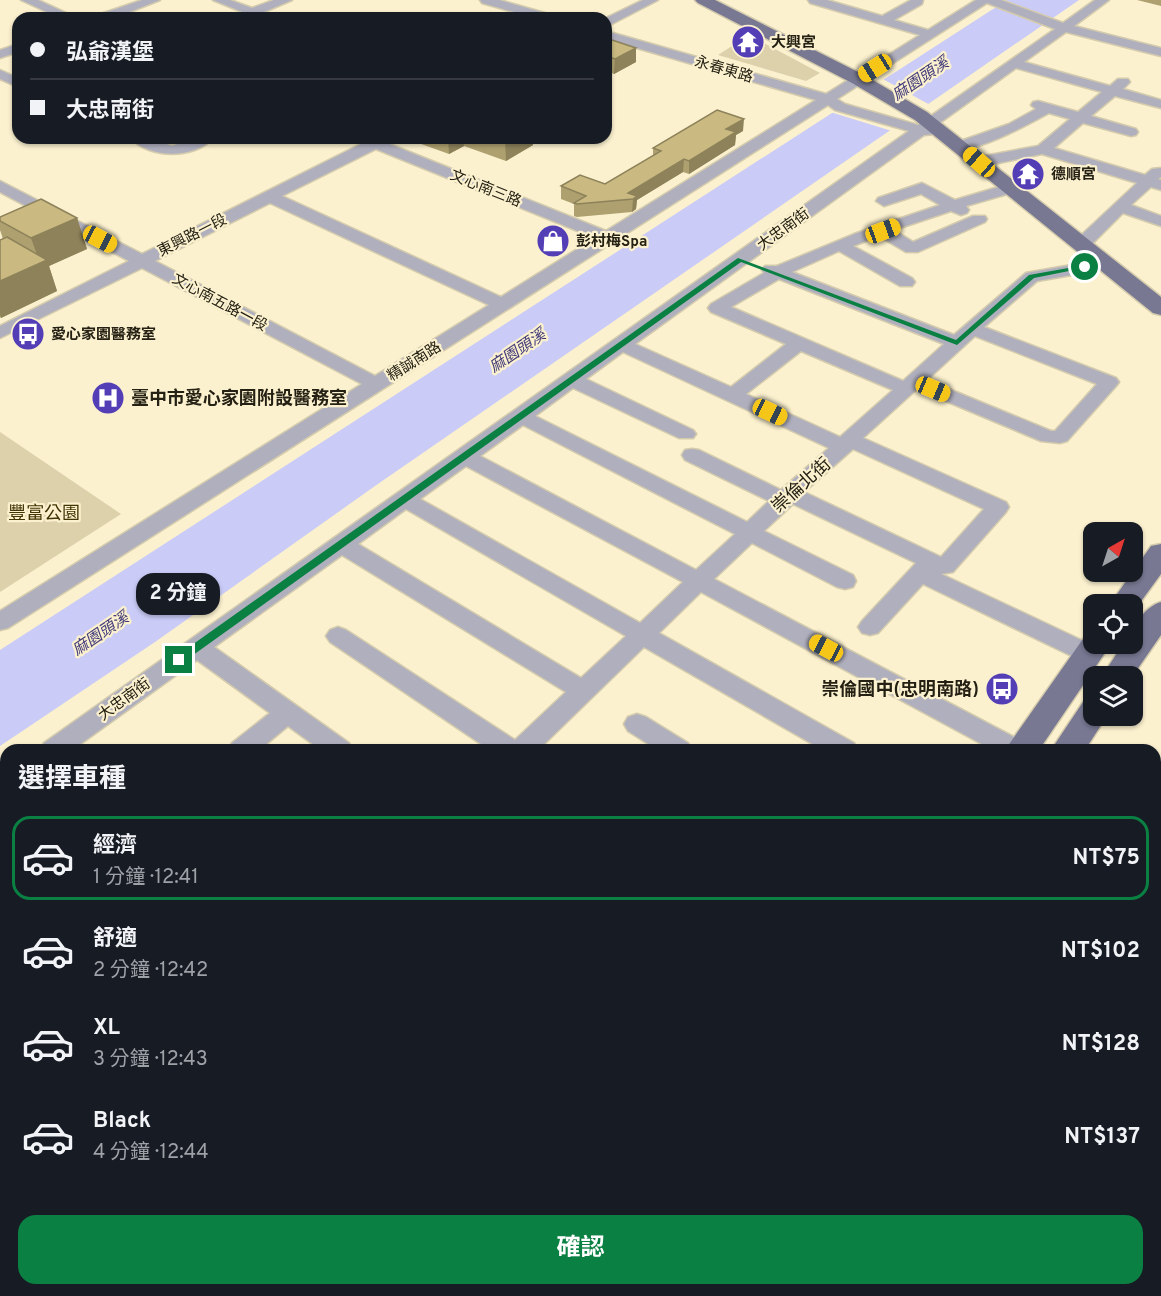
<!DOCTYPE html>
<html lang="zh-TW">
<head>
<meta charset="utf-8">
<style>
	:root { --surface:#171b24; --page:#242831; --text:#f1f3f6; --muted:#9ea1a6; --line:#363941; --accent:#0b8043 }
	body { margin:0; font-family:Overpass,"Noto Sans TC",sans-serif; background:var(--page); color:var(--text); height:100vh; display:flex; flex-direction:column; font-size:22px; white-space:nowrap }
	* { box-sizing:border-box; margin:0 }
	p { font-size:20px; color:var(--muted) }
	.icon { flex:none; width:33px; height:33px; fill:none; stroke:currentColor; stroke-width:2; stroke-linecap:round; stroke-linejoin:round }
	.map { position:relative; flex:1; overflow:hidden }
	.sheet { position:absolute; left:0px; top:744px; width:1161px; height:552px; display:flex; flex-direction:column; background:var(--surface); border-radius:18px 18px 0 0; box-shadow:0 2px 4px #0004 }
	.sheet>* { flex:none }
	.hud { position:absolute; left:12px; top:12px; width:600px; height:132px; border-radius:18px; box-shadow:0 2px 4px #0004; display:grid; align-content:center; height:132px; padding:0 18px; background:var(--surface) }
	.needle { width:39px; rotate:39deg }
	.controls { position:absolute; left:1083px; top:522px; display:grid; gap:12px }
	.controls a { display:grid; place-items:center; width:60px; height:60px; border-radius:12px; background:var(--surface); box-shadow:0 2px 4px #0004; font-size:30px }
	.end { position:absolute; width:27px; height:27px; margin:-14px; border:8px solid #0b8043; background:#fff; box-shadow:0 0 0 3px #fff }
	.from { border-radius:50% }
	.bubble { position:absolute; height:42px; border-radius:18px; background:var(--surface); box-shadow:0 2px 4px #0004; font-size:20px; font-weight:700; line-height:42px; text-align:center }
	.car { position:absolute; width:18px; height:36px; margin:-18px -9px; border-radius:8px; box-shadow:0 0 4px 2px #0007; background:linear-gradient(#f5c518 24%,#345 0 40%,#f5c518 0 76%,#345 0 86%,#f5c518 0) }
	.hud b { display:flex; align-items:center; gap:21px; height:57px; font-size:22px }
	.hud b+b { border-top:2px solid var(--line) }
	.hud i { width:15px; height:15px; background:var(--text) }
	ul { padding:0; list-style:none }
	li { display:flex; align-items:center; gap:18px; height:84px; margin:0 12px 9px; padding:0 6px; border:3px solid transparent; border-radius:18px }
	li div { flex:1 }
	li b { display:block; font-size:22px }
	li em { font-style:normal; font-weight:700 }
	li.active { border-color:var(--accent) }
	li>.icon { width:54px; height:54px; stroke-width:1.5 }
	h2 { padding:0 18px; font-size:27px; line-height:72px }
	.primary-button { display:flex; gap:12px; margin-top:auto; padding:12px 18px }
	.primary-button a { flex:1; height:69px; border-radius:18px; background:var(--accent); color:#fff; font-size:24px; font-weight:700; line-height:69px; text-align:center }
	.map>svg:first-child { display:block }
	.green { fill:#dcd1aa }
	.water { fill:#cacbf7 }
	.pier { fill:#fbf1cf }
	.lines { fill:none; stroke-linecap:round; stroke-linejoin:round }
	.minor-casing { stroke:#d4cbad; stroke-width:3 }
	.major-casing { stroke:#d4cbad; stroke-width:3 }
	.minor { fill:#afafbe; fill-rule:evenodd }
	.major { fill:#787892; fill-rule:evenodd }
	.wall { fill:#aea06f }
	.shaded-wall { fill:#8d825a }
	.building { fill:#caba81; stroke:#8d825a; stroke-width:1.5 }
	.route { fill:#0b8043 }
	.labels { text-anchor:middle; stroke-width:4.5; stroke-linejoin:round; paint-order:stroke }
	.far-poi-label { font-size:15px; font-weight:bold; fill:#242013; stroke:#fbf1cf; text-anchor:start }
	.far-street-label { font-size:15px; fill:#242013; stroke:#fbf1cf }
	.far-water-label { font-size:16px; font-style:italic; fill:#403a7a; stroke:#fbf1cf }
	.poi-label { font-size:18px; font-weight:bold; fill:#242013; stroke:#fbf1cf; text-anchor:start }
	.street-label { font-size:18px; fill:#242013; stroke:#fbf1cf }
	.park-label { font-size:18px; fill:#413505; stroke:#fbf1cf }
</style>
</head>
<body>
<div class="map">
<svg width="1161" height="1296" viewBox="0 0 1161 1296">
	<rect width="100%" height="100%" fill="#fbf1cf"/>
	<!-- green -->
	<g class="green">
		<polygon points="749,35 820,73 806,81 718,55"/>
		<polygon points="0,432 121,514 0,592"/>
	</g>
	<!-- water -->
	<polygon class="water" points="1007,0 1079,0 375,486 155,642 0,746 0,650"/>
	<!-- pier -->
	<polygon class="pier" points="881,78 932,106 895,132 827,111"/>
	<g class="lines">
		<defs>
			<g id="minor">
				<polygon points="21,0 38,0 77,18 60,18"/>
				<polygon points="142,0 160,0 114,18 96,18 98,15"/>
				<polygon points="213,0 230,0 252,8 274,0 292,0 264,12 275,18 257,18"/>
				<polygon points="480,0 499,0 552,15 554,18 535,18 482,3"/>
				<polygon points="643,0 658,0 606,27 606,18"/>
				<path d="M808,0H827L882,16L911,0H923L922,4L894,20L928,30L976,0H1001L1063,23L1095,0H1109L1074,26L1161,48V56L1066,32L1024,62L1110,86L1118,79H1128L1130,82L1123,89L1161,100V108L1115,96L1091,116L1136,129L1138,132L1136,135L1131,136L1083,123L1054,148L1145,175L1152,169L1161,168V177L1158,179L1161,180V190L1151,187L1131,205L1161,216V226L1123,213L1087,249H1075L1073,245L1075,241L1137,183L1042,154L979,167L971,162L979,157L1038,146L1070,119L1049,113C1031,123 974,154 955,149L953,146L955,143L1009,124L1036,109L1031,105L1033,102L1038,101L1078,112L1102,92L1016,68L934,127L938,131L936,134L924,135L635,344L731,387L786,344L711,312L708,308L711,304L764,273L762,270L765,266H777L857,233L940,205L921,194L884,206L876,201L878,198L922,183L955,200L1012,183L1020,188L1018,191L966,206L969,210L967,213L961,215L951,211L894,230L913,242L973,216H985L987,219L985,222L918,252H906L879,236L853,246L912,278L915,282L912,286H900L839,251L792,272L954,335L1026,273L1106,259L1112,260L1114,264L1112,268L1037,281L984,327L1116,378L1119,382L1116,386L1067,441L1060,443L1041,441L917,389L863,438L1006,502L1009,507L1006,512L953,572L941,574L1098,648L1101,654L1098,660L1089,663L1080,660L923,584L878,633L870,635L862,633L858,627L862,621L916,563L793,504L764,531L853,575L856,581L853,587L845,589L837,587L752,543L714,579L1025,743L1029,750H993L701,592L659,633L854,743L858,750H823L644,647L538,750H490L330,642L326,636L330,630L338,627L346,630L515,740L566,692L342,555L214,647L349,743L353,750H321L288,726L259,750H228L232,743L270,713L197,660L72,750H40L44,743L909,131L835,110L828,105L8,628L0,630V611L362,384L142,268L0,338V326L129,261L0,192V181L142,254L363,143L358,138H392L387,143L606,231L816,100L606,39V31L826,94L920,35L810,3ZM987,3L1055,29L918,125L845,104L837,99ZM376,149L595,238L501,297L282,196ZM270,203L489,305L375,376L155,261ZM779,279L944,344L903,381L731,307ZM975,336L1097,384L1055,431H1051L927,380ZM801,351L893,390L840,437L746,394ZM623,352L829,448L781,490L699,450L692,449L685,450L682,455L685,460L769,501L747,522L535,416L573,388L679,438H693L696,434L693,430L586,379ZM523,425L735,534L696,570L480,456ZM853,449L984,509L941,557L804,492ZM466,466L683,582L640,623L420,499ZM406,509L626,636L581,678L358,544Z"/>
				<polygon points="18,44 18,52 0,58 0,50"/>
				<polygon points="0,70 18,78 18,87 0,79"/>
				<path d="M131,138H150L172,146L194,138H213C195,159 149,159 131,138Z"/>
				<polygon points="637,714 646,717 688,743 692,750 658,750 628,731 624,724 628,717"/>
				<polygon points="6,773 6,797 0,799 0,775"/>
				<polygon points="0,801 6,803 6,828 0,826"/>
				<polygon points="6,925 6,954 0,956 0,927"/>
				<polygon points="0,1079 6,1082 6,1114 0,1111"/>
				<polygon points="0,1138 6,1141 6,1175 0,1172"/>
				<polygon points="273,1290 319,1290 322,1296 276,1296"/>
				<polygon points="410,1290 456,1290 459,1296 413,1296"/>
				<polygon points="753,1290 789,1290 790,1296 754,1296"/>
			</g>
			<g id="major">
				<polygon points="695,0 715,0 864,75 927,112 1161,297 1161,315 1153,313 915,120 852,83 698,3"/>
				<polygon points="1161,544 1161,574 1134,611 1132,612 1132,604 1110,604 1151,546"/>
				<path d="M1161,602V635L1132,677L1102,676L1123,644H1132C1132,626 1144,607 1161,602Z"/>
				<polygon points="1094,634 1094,644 1111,644 1039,750 1005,750 1085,636"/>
				<polygon points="1094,699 1094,716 1107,716 1085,750 1051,750 1083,702"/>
				<polygon points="611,1290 657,1290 655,1296 609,1296"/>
				<polygon points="676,1290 722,1290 720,1296 674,1296"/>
			</g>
		</defs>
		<!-- minor casing -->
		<use href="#minor" class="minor-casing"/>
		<!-- major casing -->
		<use href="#major" class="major-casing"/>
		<!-- minor -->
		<use href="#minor" class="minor"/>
		<!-- major -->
		<use href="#major" class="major"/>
	</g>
	<!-- wall -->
	<g class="wall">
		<polygon points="1137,0 1161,0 1161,6"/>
		<polygon points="606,38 636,62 614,74 606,71"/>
		<polygon points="743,131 736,135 735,145 689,174 683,172 637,200 636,209 632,212 577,217 574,216 574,204 561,199 561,186 605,184 653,156 653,148"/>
		<polygon points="410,138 533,138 533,145 506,161 464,146 449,154 410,140"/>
		<polygon points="0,217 77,218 87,249 49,266 57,291 1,318 0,317 0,240 3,239 0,230"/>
		<polygon points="1155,901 1161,904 1161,1083 1155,1079"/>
	</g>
	<!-- shaded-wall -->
	<g class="shaded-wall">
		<polygon points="636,48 636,62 614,74 615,59"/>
		<polygon points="744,119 743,131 736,135 735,145 689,174 689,161 726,129"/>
		<polygon points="448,138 463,138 464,146 449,154"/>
		<polygon points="508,138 533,138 533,145 506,161 505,140"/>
		<polygon points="684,159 683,172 637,200 636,209 632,212 633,199 628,193"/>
		<polygon points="77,218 87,249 49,266 57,291 1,318 0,314 0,281 40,263 31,238"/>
		<polygon points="179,1290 192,1290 197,1296 174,1296"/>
	</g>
	<!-- building -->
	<g class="building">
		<polygon points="606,38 636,48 615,59 606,56"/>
		<polygon points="717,110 744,119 726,129 736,132 689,161 684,159 628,193 637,196 633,199 577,204 574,203 586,196 561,186 580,175 605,184 661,151 653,148"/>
		<polygon points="41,199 77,218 31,238 0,221 0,217"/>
		<polygon points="7,237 47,260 0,281 0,240"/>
		<polygon points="1155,901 1161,904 1161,1061 1155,1058"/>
		<polygon points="0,1192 6,1195 6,1290 179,1290 174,1296 0,1296"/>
	</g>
	<!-- route -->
	<polygon class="route" points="738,258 956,340 1029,275 1085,265 1089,267 1034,278 957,345 741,262 182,663 175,663 175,657"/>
	<!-- icons -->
	<defs>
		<symbol id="temple-disc" viewBox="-11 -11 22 22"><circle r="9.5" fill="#533eb6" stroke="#fbf1cf"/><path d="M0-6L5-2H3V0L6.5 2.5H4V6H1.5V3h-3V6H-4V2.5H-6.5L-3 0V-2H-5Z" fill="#fff"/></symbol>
		<symbol id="shop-disc" viewBox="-11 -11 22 22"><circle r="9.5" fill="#533eb6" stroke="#fbf1cf"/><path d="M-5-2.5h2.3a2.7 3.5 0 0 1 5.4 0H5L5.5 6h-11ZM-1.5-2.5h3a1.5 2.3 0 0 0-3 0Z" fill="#fff"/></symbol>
		<symbol id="bus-disc" viewBox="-11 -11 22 22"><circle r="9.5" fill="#533eb6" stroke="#fbf1cf"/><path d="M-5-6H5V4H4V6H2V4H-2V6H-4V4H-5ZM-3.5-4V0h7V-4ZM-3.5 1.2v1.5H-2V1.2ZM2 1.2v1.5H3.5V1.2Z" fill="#fff"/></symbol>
		<symbol id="hospital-disc" viewBox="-11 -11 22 22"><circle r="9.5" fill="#533eb6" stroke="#fbf1cf"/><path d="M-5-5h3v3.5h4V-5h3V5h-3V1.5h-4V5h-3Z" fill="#fff"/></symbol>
	</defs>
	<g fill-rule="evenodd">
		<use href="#temple-disc" x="729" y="23" width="38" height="38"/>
		<use href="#temple-disc" x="1009" y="155" width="38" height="38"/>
		<use href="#shop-disc" x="534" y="222" width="38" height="38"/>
		<use href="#bus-disc" x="9" y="315" width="38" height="38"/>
		<use href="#hospital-disc" x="89" y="379" width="38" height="38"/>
		<use href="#bus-disc" x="983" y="670" width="38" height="38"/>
	</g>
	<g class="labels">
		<!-- far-poi labels -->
		<g class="far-poi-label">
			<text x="771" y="47">大興宮</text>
			<text x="1051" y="179">德順宮</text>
			<text x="576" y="246">彭村梅Spa</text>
			<text x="51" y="339">愛心家園醫務室</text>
		</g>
		<!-- far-street labels -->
		<g class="far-street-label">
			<text transform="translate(724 69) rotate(16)" y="5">永春東路</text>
			<text transform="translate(486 188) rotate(22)" y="5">文心南三路</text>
			<text transform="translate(783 229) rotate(-36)" y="5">大忠南街</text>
			<text transform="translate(192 235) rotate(-27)" y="5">東興路一段</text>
			<text transform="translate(220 302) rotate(28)" y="5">文心南五路一段</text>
			<text transform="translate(414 361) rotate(-32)" y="5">精誠南路</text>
			<text transform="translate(124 699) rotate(-36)" y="5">大忠南街</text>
		</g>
		<!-- far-water labels -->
		<g class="far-water-label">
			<text transform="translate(920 78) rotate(-34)" y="6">麻園頭溪</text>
			<text transform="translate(517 350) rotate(-34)" y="6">麻園頭溪</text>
			<text transform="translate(100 633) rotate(-34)" y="6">麻園頭溪</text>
		</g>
		<!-- poi labels -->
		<g class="poi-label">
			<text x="131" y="404">臺中市愛心家園附設醫務室</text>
			<text x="979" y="695" text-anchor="end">崇倫國中(忠明南路)</text>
		</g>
		<!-- street labels -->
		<g class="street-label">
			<text transform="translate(801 485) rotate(-42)" y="6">崇倫北街</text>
		</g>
		<!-- park labels -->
		<g class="park-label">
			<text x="44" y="519">豐富公園</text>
		</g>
	</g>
</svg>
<div class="controls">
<a><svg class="needle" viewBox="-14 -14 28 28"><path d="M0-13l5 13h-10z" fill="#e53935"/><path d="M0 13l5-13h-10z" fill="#9ea1a6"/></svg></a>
<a><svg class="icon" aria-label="locate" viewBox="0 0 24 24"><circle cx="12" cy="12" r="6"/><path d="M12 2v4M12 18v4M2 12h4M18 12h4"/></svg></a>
<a><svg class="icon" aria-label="layers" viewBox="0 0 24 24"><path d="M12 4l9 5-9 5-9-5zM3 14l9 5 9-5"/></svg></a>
</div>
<i class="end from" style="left:1085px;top:267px"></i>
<i class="end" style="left:179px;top:660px"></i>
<div class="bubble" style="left:136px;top:573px;width:84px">2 分鐘</div>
<i class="car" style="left:875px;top:68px;rotate:238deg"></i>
<i class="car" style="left:979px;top:162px;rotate:311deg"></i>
<i class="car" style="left:883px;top:231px;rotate:70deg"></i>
<i class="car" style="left:100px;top:239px;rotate:118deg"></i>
<i class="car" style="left:933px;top:389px;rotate:113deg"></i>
<i class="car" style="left:770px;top:412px;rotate:115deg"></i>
<i class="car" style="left:826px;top:648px;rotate:298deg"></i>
<div class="hud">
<b><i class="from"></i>弘爺漢堡</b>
<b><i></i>大忠南街</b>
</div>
<section class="sheet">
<h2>選擇車種</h2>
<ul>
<li class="active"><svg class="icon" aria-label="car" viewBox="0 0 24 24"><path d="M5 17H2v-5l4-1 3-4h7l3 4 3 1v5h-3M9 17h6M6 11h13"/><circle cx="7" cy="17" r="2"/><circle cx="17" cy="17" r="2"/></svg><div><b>經濟</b><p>1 分鐘 · 12:41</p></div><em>NT$75</em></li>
<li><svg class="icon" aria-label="car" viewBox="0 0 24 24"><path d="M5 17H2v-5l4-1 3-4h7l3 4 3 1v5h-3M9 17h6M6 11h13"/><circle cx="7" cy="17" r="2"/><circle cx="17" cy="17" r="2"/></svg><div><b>舒適</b><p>2 分鐘 · 12:42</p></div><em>NT$102</em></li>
<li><svg class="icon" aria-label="car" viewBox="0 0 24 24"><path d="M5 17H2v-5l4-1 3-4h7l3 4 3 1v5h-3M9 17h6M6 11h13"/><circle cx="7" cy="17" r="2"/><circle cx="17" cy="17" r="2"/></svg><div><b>XL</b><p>3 分鐘 · 12:43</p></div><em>NT$128</em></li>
<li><svg class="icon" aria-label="car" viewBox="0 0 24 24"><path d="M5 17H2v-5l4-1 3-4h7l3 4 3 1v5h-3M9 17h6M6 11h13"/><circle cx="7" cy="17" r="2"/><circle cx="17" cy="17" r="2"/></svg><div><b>Black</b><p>4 分鐘 · 12:44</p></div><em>NT$137</em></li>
</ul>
<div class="primary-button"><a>確認</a></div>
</section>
</div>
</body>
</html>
